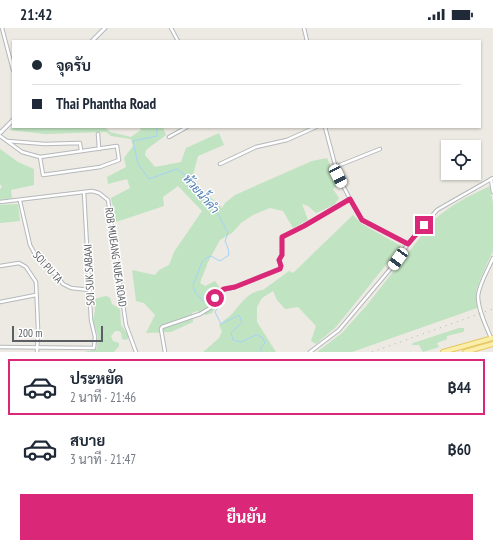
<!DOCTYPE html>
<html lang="th">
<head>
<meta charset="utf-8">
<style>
	:root { --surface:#fff; --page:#f2f2f3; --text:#1f2937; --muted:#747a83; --line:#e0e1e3; --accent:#db2777 }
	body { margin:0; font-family:"PT Sans Narrow",Sarabun,sans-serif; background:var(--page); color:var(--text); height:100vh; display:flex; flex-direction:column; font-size:15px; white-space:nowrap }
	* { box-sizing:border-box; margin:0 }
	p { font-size:13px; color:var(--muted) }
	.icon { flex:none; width:22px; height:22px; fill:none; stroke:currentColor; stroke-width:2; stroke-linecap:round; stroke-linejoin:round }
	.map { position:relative; height:324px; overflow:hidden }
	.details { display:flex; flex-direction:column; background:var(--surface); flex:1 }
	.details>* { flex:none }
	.guide { position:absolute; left:12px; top:12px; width:469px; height:88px; border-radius:0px; box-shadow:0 1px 3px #0004; display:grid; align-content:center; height:88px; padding:0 20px; background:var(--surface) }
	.buttons { position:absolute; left:441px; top:112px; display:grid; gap:8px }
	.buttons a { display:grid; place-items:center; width:40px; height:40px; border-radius:0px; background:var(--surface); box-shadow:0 1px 3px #0004; font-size:20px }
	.scale { position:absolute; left:12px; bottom:10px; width:91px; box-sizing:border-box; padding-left:4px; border:2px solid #5b5e62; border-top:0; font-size:11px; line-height:14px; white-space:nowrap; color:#5b5e62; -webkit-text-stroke:3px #fff; paint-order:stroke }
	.end { position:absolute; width:18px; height:18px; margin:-9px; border:5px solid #db2777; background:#fff; box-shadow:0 0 0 2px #fff }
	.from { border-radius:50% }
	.car { position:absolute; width:12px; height:24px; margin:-12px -6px; border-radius:5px; box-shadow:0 0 3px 1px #0007; background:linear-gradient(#fff 24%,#345 0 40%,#fff 0 76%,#345 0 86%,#fff 0) }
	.guide b { display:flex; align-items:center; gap:14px; height:38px; font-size:15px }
	.guide b+b { border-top:1px solid var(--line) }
	.guide i { width:10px; height:10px; background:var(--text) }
	ul { padding:7px 0 0; list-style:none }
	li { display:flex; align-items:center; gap:12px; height:56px; margin:0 8px 6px; padding:0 12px; border:2px solid transparent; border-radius:0px }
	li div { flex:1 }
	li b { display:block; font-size:15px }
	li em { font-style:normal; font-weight:700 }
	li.current { border-color:var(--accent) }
	li>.icon { width:36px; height:36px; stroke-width:1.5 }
	.button { display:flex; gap:8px; margin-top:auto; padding:8px 20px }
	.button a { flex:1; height:46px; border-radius:0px; background:var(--accent); color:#fff; font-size:16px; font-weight:700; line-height:46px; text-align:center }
	.status { display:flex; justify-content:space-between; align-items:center; height:28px; padding:0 20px; background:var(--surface); direction:ltr }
	.status svg { height:11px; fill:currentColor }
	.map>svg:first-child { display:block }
	.green { fill:#c0e3c1 }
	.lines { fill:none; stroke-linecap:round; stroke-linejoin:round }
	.stream { stroke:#a5d3f9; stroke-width:1 }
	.minor-casing { stroke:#b5b8bc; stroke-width:4.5 }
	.tertiary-casing { stroke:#b5b8bc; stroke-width:5 }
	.primary-casing { stroke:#e8c55f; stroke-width:6 }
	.minor { stroke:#fff; stroke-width:2.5 }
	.tertiary { stroke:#fff; stroke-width:3 }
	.primary { stroke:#faefaa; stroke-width:4 }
	.rail { stroke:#b1b2b2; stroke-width:1; stroke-dasharray:1 5; stroke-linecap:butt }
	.route { stroke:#db2777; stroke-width:5 }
	.labels { text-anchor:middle; stroke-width:3; stroke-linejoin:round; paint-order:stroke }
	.street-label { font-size:11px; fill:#5b5e62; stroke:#fff }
	.water-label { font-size:12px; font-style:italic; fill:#4779b2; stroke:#fff }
</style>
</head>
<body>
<div class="status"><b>21:42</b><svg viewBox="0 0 49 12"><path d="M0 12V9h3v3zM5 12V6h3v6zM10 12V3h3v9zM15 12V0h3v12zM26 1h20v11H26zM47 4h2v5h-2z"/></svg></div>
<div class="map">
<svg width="493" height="324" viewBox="0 0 493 324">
	<rect width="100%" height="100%" fill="#eceae2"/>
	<!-- green -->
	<g class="green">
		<polygon points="13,98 13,99 105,99 110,104 131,109 141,102 140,99 163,99 166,107 146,122 145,127 155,139 181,134 186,120 219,105 224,117 198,128 193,147 199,158 222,180 225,175 235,167 312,133 327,130 339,156 333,161 339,170 334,177 316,185 308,178 302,176 308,192 293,200 283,183 270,180 253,187 241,195 232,205 220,212 208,234 200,255 205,258 215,253 220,260 216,273 218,277 212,285 206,287 197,283 192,285 193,294 171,304 146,305 155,287 144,275 136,273 132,242 155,247 159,242 169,237 174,224 202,183 178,158 163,169 164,178 116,194 111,170 130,160 127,151 108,156 107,149 126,139 124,130 133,118 131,111 111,108 106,104 45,106 9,102"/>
		<polygon points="0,121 18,134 34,141 34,157 11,162 12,170 0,172 0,161 2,159 0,156"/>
		<path d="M490,158L493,176V223L481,249L476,263L477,280L352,324H317L342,305L367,277L433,193C450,177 469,168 490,158Z"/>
		<polygon points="18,176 20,193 0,195 0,177"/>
		<path d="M353,187L362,196L401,218L336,299L316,316L311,313L316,298L298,279L285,281L277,272L273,263L262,270L257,279V294L276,324H203L219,310L222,303L219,297C223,293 227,290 231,287C240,277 248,263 263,262L289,243L293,245Z"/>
		<polygon points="107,268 110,270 112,276 120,281 121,297 128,307 128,311 125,312 122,311 121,305 119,303 115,303 111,308 113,313 119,315 119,318 114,324 84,324 97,321 98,308 93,293 95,283 94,274 95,271 101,269"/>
		<polygon points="459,300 464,300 464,303 463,304 447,308 447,311 437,315 439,319 423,324 419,317 412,317 413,315"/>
	</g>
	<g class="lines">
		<!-- stream -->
		<path class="stream" d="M157,99V108L133,113L138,136L149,151L177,141C200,157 216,180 228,205L225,213L228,220L229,227L220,233L211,228L206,230L202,234L193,257L195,264L203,273L213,274L218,279L215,284L221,296L239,287L242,294L231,305L233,312L241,314L256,307L262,309L265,315L261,319V324"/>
		<defs>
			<g id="minor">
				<polyline points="2,0 13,42"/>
				<polyline points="171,0 178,13"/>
				<polyline points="304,0 307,13"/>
				<polyline points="325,99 338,148 350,171 362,192 408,216"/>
				<polyline points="98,106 99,121"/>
				<polyline points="0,108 22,124 40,129 117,118 119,132 100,139 43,147 40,129"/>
				<polyline points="169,109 187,99"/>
				<polyline points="7,113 45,116 80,115 81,123"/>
				<polyline points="220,136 256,119 287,112 316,99"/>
				<polyline points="335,139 380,121"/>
				<polyline points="491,151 493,164"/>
				<polyline points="20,173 30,217 36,228 56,247 63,256 71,260 90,262"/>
				<polyline points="0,174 92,163 99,165 108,172 126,297 136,324"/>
				<polyline points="0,238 19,235 26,239 36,254 38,301 37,324"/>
				<polyline points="0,274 36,267"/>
				<path d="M491,310C486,298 478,282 478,268C479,256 488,242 493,230"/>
				<polyline points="0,319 94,320 95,309 91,292 84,164"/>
				<polyline points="165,324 161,301 162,299 200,286 210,280 219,263 235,259 279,241 281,238 279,232 282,227 282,209 304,198 350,171"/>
				<polyline points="310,324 339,302 392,239 408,216 437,182 493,150"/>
			</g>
			<g id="tertiary">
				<polyline points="92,13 105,0"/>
				<polyline points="0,105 13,92"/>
			</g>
			<g id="primary">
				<polyline points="443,324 493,310"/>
				<polyline points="465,324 493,316"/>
			</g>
		</defs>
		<!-- minor casing -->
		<use href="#minor" class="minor-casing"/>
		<!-- tertiary casing -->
		<use href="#tertiary" class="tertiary-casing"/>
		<!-- primary casing -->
		<use href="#primary" class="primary-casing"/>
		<!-- minor -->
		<use href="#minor" class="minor"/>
		<!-- tertiary -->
		<use href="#tertiary" class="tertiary"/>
		<!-- primary -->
		<use href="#primary" class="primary"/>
		<!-- rail -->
		<polyline class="rail" points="372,324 493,281"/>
	</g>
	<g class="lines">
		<!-- route -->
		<polyline class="route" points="215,270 219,264 224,261 235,259 280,241 281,238 279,232 282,227 282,209 304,198 350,171 362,192 408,216 424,197"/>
	</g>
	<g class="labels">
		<!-- street labels -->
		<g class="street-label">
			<text transform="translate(116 229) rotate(82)" y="4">ROB MUEANG NUEA ROAD</text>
			<text transform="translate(48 239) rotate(48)" y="4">SOI PU TA</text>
			<text transform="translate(89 247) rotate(-93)" y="4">SOI SUK SABAAI</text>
		</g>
		<!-- water labels -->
		<g class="water-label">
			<text transform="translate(201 166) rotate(49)" y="4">ห้วยน้ำคำ</text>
		</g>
	</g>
</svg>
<div class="buttons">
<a><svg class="icon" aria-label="locate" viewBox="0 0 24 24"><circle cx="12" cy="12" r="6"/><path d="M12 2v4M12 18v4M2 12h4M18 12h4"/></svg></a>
</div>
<div class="scale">200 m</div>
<i class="end from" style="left:215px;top:270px"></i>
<i class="end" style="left:424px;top:197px"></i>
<i class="car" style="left:338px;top:148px;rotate:153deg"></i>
<i class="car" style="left:398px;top:231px;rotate:216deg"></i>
<div class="guide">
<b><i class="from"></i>จุดรับ</b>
<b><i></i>Thai Phantha Road</b>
</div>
</div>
<section class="details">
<ul>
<li class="current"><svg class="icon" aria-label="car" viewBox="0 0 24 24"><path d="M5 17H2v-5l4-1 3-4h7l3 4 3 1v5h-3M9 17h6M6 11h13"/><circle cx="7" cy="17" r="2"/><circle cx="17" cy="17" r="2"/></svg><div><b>ประหยัด</b><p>2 นาที · 21:46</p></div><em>฿44</em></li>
<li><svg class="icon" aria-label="car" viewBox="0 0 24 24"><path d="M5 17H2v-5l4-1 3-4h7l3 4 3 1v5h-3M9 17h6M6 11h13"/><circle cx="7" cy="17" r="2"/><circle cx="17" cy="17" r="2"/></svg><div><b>สบาย</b><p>3 นาที · 21:47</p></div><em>฿60</em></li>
</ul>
<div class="button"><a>ยืนยัน</a></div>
</section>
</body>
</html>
